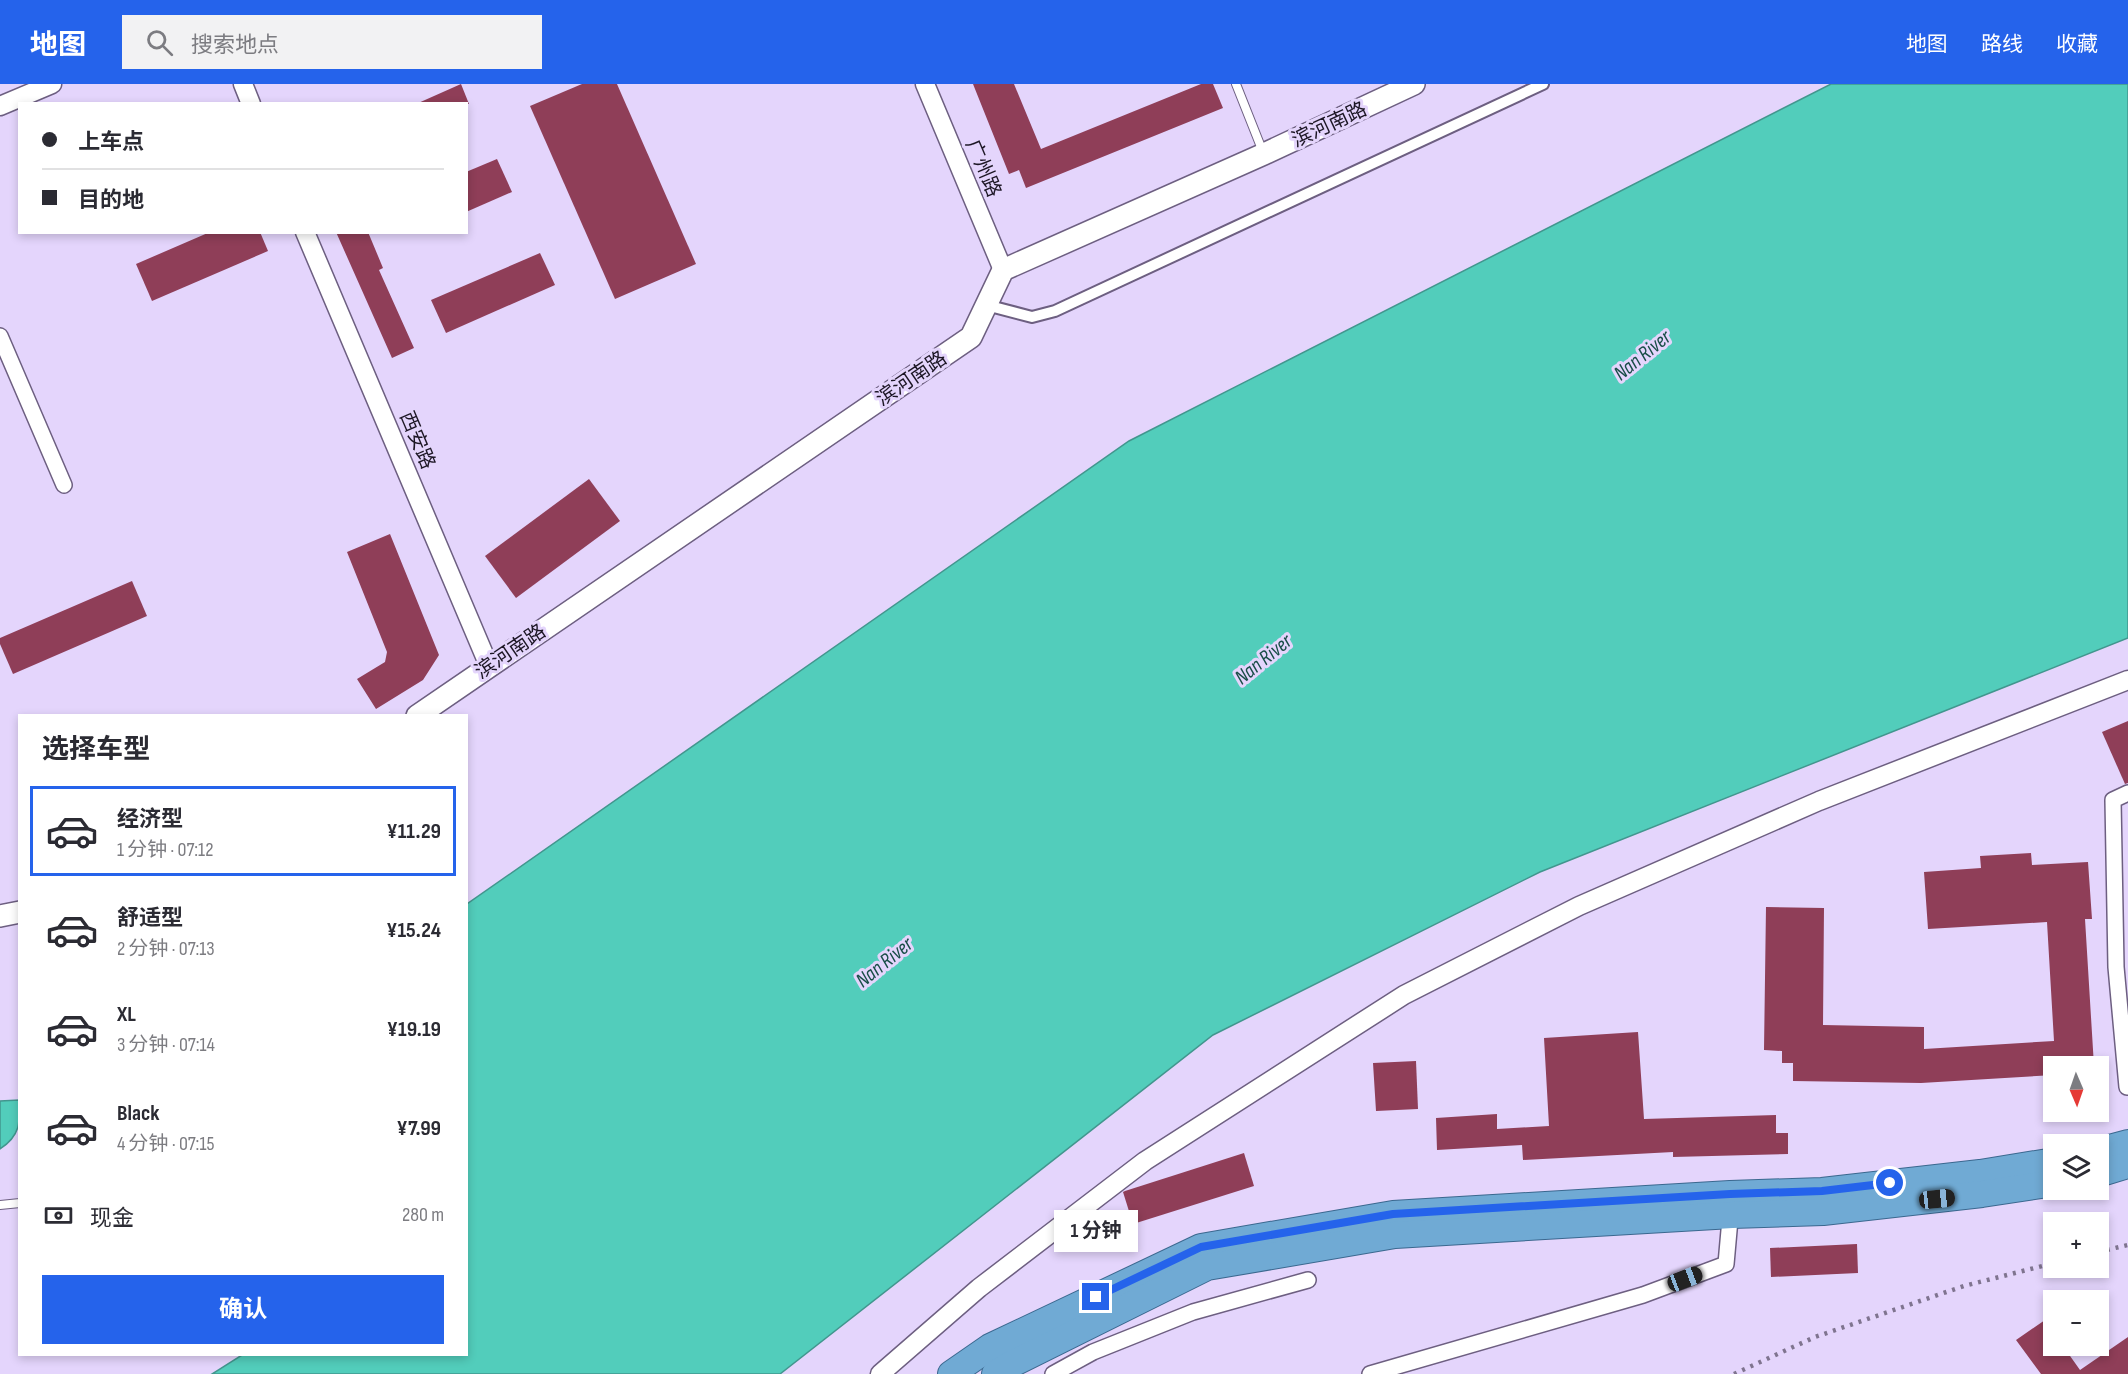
<!DOCTYPE html>
<html lang="zh">
<head>
<meta charset="utf-8">
<style>
	:root { --surface:#fff; --page:#f2f2f3; --text:#2b2b33; --muted:#7c7c81; --line:#e1e1e2; --accent:#2563eb }
	body { margin:0; font-family:"Sofia Sans Condensed","Noto Sans SC",sans-serif; background:var(--page); color:var(--text); height:100vh; display:flex; flex-direction:column; font-size:22px; white-space:nowrap }
	* { box-sizing:border-box; margin:0 }
	p { font-size:20px; color:var(--muted) }
	.icon { flex:none; width:33px; height:33px; fill:none; stroke:currentColor; stroke-width:2; stroke-linecap:round; stroke-linejoin:round }
	.map { position:relative; flex:1; overflow:hidden }
	.sheet { position:absolute; left:18px; top:630px; width:450px; height:642px; display:flex; flex-direction:column; background:var(--surface); border-radius:0px; box-shadow:0 3px 9px #0003 }
	.sheet>* { flex:none }
	.top-card { position:absolute; left:18px; top:18px; width:450px; height:132px; border-radius:0px; box-shadow:0 3px 9px #0003; display:grid; align-content:center; height:132px; padding:0 24px; background:var(--surface) }
	.needle { width:39px; rotate:178deg }
	.buttons { position:absolute; left:2043px; top:972px; display:grid; gap:12px }
	.buttons a { display:grid; place-items:center; width:66px; height:66px; border-radius:0px; background:var(--surface); box-shadow:0 3px 9px #0003; font-size:30px }
	.end { position:absolute; width:27px; height:27px; margin:-14px; border:8px solid #2563eb; background:#fff; box-shadow:0 0 0 3px #fff }
	.from { border-radius:50% }
	.bubble { position:absolute; height:42px; border-radius:0px; background:var(--surface); box-shadow:0 3px 9px #0003; font-size:20px; font-weight:700; line-height:42px; text-align:center }
	.car { position:absolute; width:18px; height:36px; margin:-18px -9px; border-radius:8px; box-shadow:0 0 4px 2px #0007; background:linear-gradient(#222 24%,#8ab4d8 0 40%,#222 0 76%,#8ab4d8 0 86%,#222 0) }
	.top-card b { display:flex; align-items:center; gap:21px; height:57px; font-size:22px }
	.top-card b+b { border-top:2px solid var(--line) }
	.top-card i { width:15px; height:15px; background:var(--text) }
	ul { padding:0; list-style:none }
	li { display:flex; align-items:center; gap:18px; height:90px; margin:0 12px 9px; padding:0 12px; border:3px solid transparent; border-radius:0px }
	li div { flex:1 }
	li b { display:block; font-size:22px }
	li em { font-style:normal; font-weight:700 }
	li.active { border-color:var(--accent) }
	li>.icon { width:54px; height:54px; stroke-width:1.5 }
	h2 { padding:0 24px; font-size:27px; line-height:72px }
	.pay { display:flex; align-items:center; gap:15px; height:66px; padding:0 24px; font-size:22px }
	.pay p { margin-inline-start:auto }
	.primary-button { display:flex; gap:12px; margin-top:auto; padding:12px 24px }
	.primary-button a { flex:1; height:69px; border-radius:0px; background:var(--accent); color:#fff; font-size:24px; font-weight:700; line-height:69px; text-align:center }
	header { display:flex; align-items:center; gap:36px; box-sizing:border-box; height:84px; padding:0 30px; background:var(--accent); color:#fff }
	header strong { font-size:28px }
	nav { display:flex; gap:33px; margin-inline-start:auto; font-size:21px }
	.search { width:420px; height:54px; background:var(--page); display:flex; align-items:center; gap:15px; box-sizing:border-box; padding:0 21px; border-radius:0px; color:var(--muted); font-size:22px }
	.map>svg:first-child { display:block }
	.water { fill:#52cdbb; stroke:#42968e; stroke-width:1.5 }
	.building { fill:#8f3e58 }
	.lines { fill:none; stroke-linecap:round; stroke-linejoin:round }
	.service-casing { stroke:#6d5f81; stroke-width:10 }
	.pedestrian-casing { stroke:#6d5f81; stroke-width:14 }
	.minor-casing { stroke:#6d5f81; stroke-width:18 }
	.tertiary-casing { stroke:#6d5f81; stroke-width:21 }
	.secondary-casing { stroke:#6d5f81; stroke-width:24 }
	.trunk-casing { stroke:#3b688f; stroke-width:28 }
	.service { stroke:#fff; stroke-width:8 }
	.pedestrian { stroke:#fff; stroke-width:10 }
	.minor { stroke:#fff; stroke-width:15 }
	.tertiary { stroke:#fff; stroke-width:18 }
	.secondary { stroke:#fff; stroke-width:21 }
	.trunk { stroke:#70aad4; stroke-width:26 }
	.rail { stroke:#7f748f; stroke-width:4.5; stroke-dasharray:3 6; stroke-linecap:butt }
	.route { stroke:#2563eb; stroke-width:8 }
	.labels { text-anchor:middle; stroke-width:6; stroke-linejoin:round; paint-order:stroke }
	.street-label { font-size:20px; fill:#1c1624; stroke:#e4d5fc }
	.water-label { font-size:21px; font-style:italic; fill:#194e47; stroke:#e4d5fc }
</style>
</head>
<body>
<header>
<strong>地图</strong>
<div class="search"><svg class="icon" aria-label="search" viewBox="0 0 24 24"><circle cx="10" cy="10" r="6"/><path d="M15 15l6 6"/></svg>搜索地点</div>
<nav><a>地图</a><a>路线</a><a>收藏</a></nav>
</header>
<div class="map">
<svg width="2128" height="1290" viewBox="0 0 2128 1290">
	<rect width="100%" height="100%" fill="#e4d5fc"/>
	<!-- water -->
	<g class="water">
		<polygon points="1831,0 2128,0 2128,554 1540,788 1213,951 780,1290 212,1290 242,1271 466,1270 467,820 1129,357"/>
		<path d="M19,1016C20,1038 21,1051 0,1065V1017Z"/>
	</g>
	<!-- building -->
	<g class="building">
		<polygon points="461,0 469,20 416,20"/>
		<polygon points="582,0 617,0 696,180 615,215 530,22"/>
		<polygon points="973,0 1014,0 1041,65 1201,0 1213,0 1223,24 1026,104 1019,86 1009,90"/>
		<polygon points="497,75 512,108 466,128 466,88"/>
		<polygon points="210,148 260,148 268,167 152,217 136,180"/>
		<polygon points="336,148 368,148 383,184 379,186 414,264 392,274"/>
		<polygon points="540,169 555,201 446,249 431,216"/>
		<polygon points="589,395 620,437 516,514 485,472"/>
		<polygon points="390,450 439,571 423,596 376,625 357,595 385,578 387,568 347,468"/>
		<polygon points="132,497 147,532 13,590 0,560 0,554"/>
		<polygon points="2128,637 2128,699 2125,700 2102,648"/>
		<polygon points="2031,769 2032,781 2088,778 2092,835 2085,835 2094,982 2054,982 2054,991 1921,999 1793,997 1793,979 1782,979 1782,967 1764,966 1766,823 1824,824 1823,941 1924,943 1924,965 2054,957 2047,838 1928,845 1924,788 1981,784 1980,772"/>
		<polygon points="1638,948 1644,1035 1776,1031 1776,1049 1788,1049 1788,1070 1673,1073 1673,1068 1523,1076 1522,1061 1437,1066 1436,1034 1497,1030 1497,1045 1549,1042 1544,954"/>
		<polygon points="1416,977 1418,1025 1376,1027 1373,979"/>
		<polygon points="1244,1069 1254,1102 1133,1140 1123,1108 1125,1107"/>
		<polygon points="1857,1160 1858,1189 1771,1193 1770,1164"/>
		<polygon points="2045,1236 2054,1248 2054,1262 2063,1262 2080,1286 2128,1253 2128,1290 2041,1290 2016,1256"/>
	</g>
	<g class="lines">
		<defs>
			<g id="service">
				<polyline points="1236,0 1263,68"/>
				<polyline points="0,1121 20,1119"/>
			</g>
			<polyline id="pedestrian" points="986,221 1032,233 1055,227 1543,0"/>
			<g id="minor">
				<polyline points="0,252 64,401"/>
				<polyline points="2127,1003 2116,883 2113,716 2128,709"/>
				<polyline points="1053,1290 1093,1268 1193,1228 1308,1196"/>
				<polyline points="1370,1290 1643,1211 1726,1180 1731,1124"/>
			</g>
			<g id="tertiary">
				<polyline points="243,0 251,20"/>
				<polyline points="925,0 1003,186"/>
				<polyline points="0,22 52,0"/>
				<polyline points="305,148 489,582"/>
				<polyline points="880,1290 979,1204 1145,1077 1404,911 1579,822 1819,717 2128,596"/>
			</g>
			<g id="secondary">
				<polyline points="417,632 971,253 1003,186 1264,70 1414,0"/>
				<polyline points="0,832 20,828"/>
			</g>
			<g id="trunk">
				<polyline points="2098,1067 2128,1059"/>
				<polyline points="2098,1090 2128,1081"/>
				<polyline points="951,1290 990,1263 1201,1163 1393,1130 1730,1110 1822,1107 1980,1089 2054,1077"/>
				<polyline points="995,1290 1006,1283 1207,1183 1395,1151 1732,1131 1823,1128 1982,1110 2054,1099"/>
			</g>
		</defs>
		<!-- service casing -->
		<use href="#service" class="service-casing"/>
		<!-- pedestrian casing -->
		<use href="#pedestrian" class="pedestrian-casing"/>
		<!-- minor casing -->
		<use href="#minor" class="minor-casing"/>
		<!-- tertiary casing -->
		<use href="#tertiary" class="tertiary-casing"/>
		<!-- secondary casing -->
		<use href="#secondary" class="secondary-casing"/>
		<!-- trunk casing -->
		<use href="#trunk" class="trunk-casing"/>
		<!-- service -->
		<use href="#service" class="service"/>
		<!-- pedestrian -->
		<use href="#pedestrian" class="pedestrian"/>
		<!-- minor -->
		<use href="#minor" class="minor"/>
		<!-- tertiary -->
		<use href="#tertiary" class="tertiary"/>
		<!-- secondary -->
		<use href="#secondary" class="secondary"/>
		<!-- trunk -->
		<use href="#trunk" class="trunk"/>
		<!-- rail -->
		<g class="rail">
			<polyline points="2098,1168 2128,1161"/>
			<polyline points="1734,1290 1815,1253 1964,1202 2054,1179"/>
		</g>
	</g>
	<g class="lines">
		<!-- route -->
		<polyline class="route" points="1096,1213 1201,1163 1393,1130 1730,1110 1822,1107 1890,1099"/>
	</g>
	<g class="labels">
		<!-- street labels -->
		<g class="street-label">
			<text transform="translate(1329 40) rotate(-25)" y="7">滨河南路</text>
			<text transform="translate(984 84) rotate(67)" y="7">广州路</text>
			<text transform="translate(911 294) rotate(-34)" y="7">滨河南路</text>
			<text transform="translate(418 356) rotate(67)" y="7">西安路</text>
			<text transform="translate(510 567) rotate(-34)" y="7">滨河南路</text>
		</g>
		<!-- water labels -->
		<g class="water-label">
			<text transform="translate(1642 271) rotate(-39)" y="7">Nan River</text>
			<text transform="translate(1263 575) rotate(-39)" y="7">Nan River</text>
			<text transform="translate(884 878) rotate(-39)" y="7">Nan River</text>
		</g>
	</g>
</svg>
<div class="buttons">
<a><svg class="needle" viewBox="-14 -14 28 28"><path d="M0-13l5 13h-10z" fill="#e53935"/><path d="M0 13l5-13h-10z" fill="#7c7c81"/></svg></a>
<a><svg class="icon" aria-label="layers" viewBox="0 0 24 24"><path d="M12 4l9 5-9 5-9-5zM3 14l9 5 9-5"/></svg></a>
<a>+</a>
<a>−</a>
</div>
<i class="end from" style="left:1890px;top:1099px"></i>
<i class="end" style="left:1096px;top:1213px"></i>
<div class="bubble" style="left:1054px;top:1126px;width:84px">1 分钟</div>
<i class="car" style="left:1937px;top:1115px;rotate:84deg"></i>
<i class="car" style="left:1685px;top:1195px;rotate:69deg"></i>
<div class="top-card">
<b><i class="from"></i>上车点</b>
<b><i></i>目的地</b>
</div>
<section class="sheet">
<h2>选择车型</h2>
<ul>
<li class="active"><svg class="icon" aria-label="car" viewBox="0 0 24 24"><path d="M5 17H2v-5l4-1 3-4h7l3 4 3 1v5h-3M9 17h6M6 11h13"/><circle cx="7" cy="17" r="2"/><circle cx="17" cy="17" r="2"/></svg><div><b>经济型</b><p>1 分钟 · 07:12</p></div><em>¥11.29</em></li>
<li><svg class="icon" aria-label="car" viewBox="0 0 24 24"><path d="M5 17H2v-5l4-1 3-4h7l3 4 3 1v5h-3M9 17h6M6 11h13"/><circle cx="7" cy="17" r="2"/><circle cx="17" cy="17" r="2"/></svg><div><b>舒适型</b><p>2 分钟 · 07:13</p></div><em>¥15.24</em></li>
<li><svg class="icon" aria-label="car" viewBox="0 0 24 24"><path d="M5 17H2v-5l4-1 3-4h7l3 4 3 1v5h-3M9 17h6M6 11h13"/><circle cx="7" cy="17" r="2"/><circle cx="17" cy="17" r="2"/></svg><div><b>XL</b><p>3 分钟 · 07:14</p></div><em>¥19.19</em></li>
<li><svg class="icon" aria-label="car" viewBox="0 0 24 24"><path d="M5 17H2v-5l4-1 3-4h7l3 4 3 1v5h-3M9 17h6M6 11h13"/><circle cx="7" cy="17" r="2"/><circle cx="17" cy="17" r="2"/></svg><div><b>Black</b><p>4 分钟 · 07:15</p></div><em>¥7.99</em></li>
</ul>
<div class="pay"><svg class="icon" aria-label="cash" viewBox="0 0 24 24"><path d="M3 7h18v10H3z"/><circle cx="12" cy="12" r="2"/></svg>现金<p>280 m</p></div>
<div class="primary-button"><a>确认</a></div>
</section>
</div>
</body>
</html>
